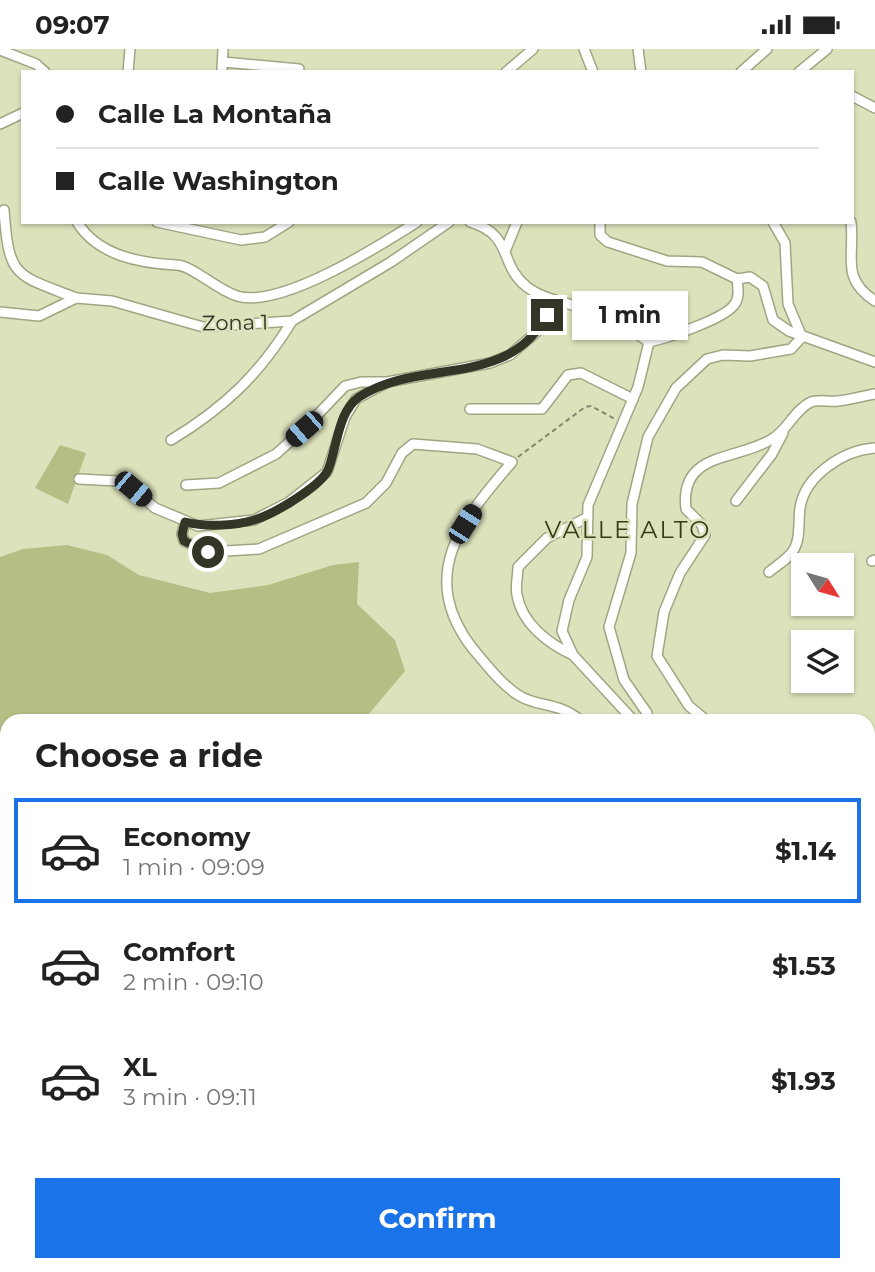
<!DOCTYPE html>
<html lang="en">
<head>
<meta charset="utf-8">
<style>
	:root { --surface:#fff; --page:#f6f6f6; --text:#222; --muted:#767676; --line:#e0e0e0; --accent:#1a73e8 }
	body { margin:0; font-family:Montserrat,sans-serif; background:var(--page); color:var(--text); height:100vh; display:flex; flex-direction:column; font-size:26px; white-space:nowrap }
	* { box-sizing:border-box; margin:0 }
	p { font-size:23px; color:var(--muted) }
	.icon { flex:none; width:38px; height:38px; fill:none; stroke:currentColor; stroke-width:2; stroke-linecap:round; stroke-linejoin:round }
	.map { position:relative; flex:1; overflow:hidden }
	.panel { position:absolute; left:0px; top:665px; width:875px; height:558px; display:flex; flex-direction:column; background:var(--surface); border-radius:21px 21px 0 0; box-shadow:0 2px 5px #0004 }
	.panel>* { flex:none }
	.hud { position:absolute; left:21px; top:21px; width:833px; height:154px; border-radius:0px; box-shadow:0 2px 5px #0004; display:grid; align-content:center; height:154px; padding:0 35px; background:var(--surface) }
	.needle { width:46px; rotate:127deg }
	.controls { position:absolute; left:791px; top:504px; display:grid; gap:14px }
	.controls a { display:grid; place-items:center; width:63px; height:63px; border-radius:0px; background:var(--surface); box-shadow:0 2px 5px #0004; font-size:35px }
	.end { position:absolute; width:32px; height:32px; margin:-16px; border:9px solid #333526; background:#fff; box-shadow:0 0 0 4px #fff }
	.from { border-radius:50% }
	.bubble { position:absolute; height:49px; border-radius:0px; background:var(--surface); box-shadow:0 2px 5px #0004; font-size:23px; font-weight:700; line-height:49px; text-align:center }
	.car { position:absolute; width:21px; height:42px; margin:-21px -10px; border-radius:9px; box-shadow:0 0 5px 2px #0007; background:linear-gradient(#222 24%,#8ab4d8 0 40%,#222 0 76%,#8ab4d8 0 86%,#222 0) }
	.hud b { display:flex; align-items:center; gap:24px; height:66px; font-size:26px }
	.hud b+b { border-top:2px solid var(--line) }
	.hud i { width:18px; height:18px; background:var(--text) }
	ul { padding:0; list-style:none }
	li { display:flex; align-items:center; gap:21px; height:105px; margin:0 14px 10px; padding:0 21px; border:4px solid transparent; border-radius:0px }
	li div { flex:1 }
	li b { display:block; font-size:26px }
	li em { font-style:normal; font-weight:700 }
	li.active { border-color:var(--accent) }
	li>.icon { width:63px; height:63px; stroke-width:1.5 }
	h2 { padding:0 35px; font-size:32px; line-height:84px }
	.action { display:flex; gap:14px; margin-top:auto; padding:14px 35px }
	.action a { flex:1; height:80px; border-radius:0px; background:var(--accent); color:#fff; font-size:28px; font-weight:700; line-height:80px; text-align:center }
	.status { display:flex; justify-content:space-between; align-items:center; height:49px; padding:0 35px; background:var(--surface); direction:ltr }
	.status svg { height:19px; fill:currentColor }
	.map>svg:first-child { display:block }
	.green { fill:#b5be84 }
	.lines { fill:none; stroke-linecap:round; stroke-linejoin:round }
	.stream { stroke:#659d8a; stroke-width:3.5 }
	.street-casing { stroke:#a0a682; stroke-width:12 }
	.path { stroke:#85896f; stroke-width:2; stroke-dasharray:5 3.5; stroke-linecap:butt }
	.street { stroke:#fff; stroke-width:9 }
	.route { stroke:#333526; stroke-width:9 }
	.labels { text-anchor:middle; stroke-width:5; stroke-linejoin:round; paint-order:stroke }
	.street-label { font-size:21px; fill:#333526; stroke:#dce3bc }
	.quarter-label { font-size:24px; letter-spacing:2px; fill:#363a19; stroke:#dce3bc }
</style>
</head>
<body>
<div class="status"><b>09:07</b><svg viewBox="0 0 49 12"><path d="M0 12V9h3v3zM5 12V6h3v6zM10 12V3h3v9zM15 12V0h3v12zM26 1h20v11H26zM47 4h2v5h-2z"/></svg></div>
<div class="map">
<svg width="875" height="1223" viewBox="0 0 875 1223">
	<rect width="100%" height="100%" fill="#dce3bc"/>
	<!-- green -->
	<g class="green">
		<polygon points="60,396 86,404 68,455 35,439"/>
		<polygon points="67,496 107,506 139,526 210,544 268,536 333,516 359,513 357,555 395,591 405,622 363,672 7,672 7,777 0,779 0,508 23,500"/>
	</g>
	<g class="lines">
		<!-- stream -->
		<polyline class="stream" points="868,721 875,716"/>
		<defs>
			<g id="street">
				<polyline points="584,0 593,23"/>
				<polyline points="638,0 641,23"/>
				<polyline points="0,1 36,15 45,23"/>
				<polyline points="223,13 299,20"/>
				<polyline points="222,20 223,0"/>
				<polyline points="128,23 130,0"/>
				<polyline points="506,23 533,0"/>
				<polyline points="741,23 767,0"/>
				<polyline points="799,23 827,0"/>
				<polyline points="852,47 875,59"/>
				<polyline points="0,75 23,64"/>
				<path d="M4,161C9,230 15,225 76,249"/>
				<path d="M77,173C98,207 140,214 176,216C192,216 217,241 237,247C281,260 379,197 417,173"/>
				<polyline points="157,173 241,191 265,188 289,173"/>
				<path d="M470,173C514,186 498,215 527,238C543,250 564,253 582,259C606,268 628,278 649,293C667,289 724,270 734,256C740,249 738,238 737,230"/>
				<polyline points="600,173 600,186 608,193 667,212 702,213 737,230"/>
				<path d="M851,173C855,208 840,229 875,252"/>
				<polyline points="506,200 517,173"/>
				<polyline points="737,230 750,228 763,237 773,271 789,282 875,313"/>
				<polyline points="0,263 39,267 76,249 112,252 203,278 292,272 391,213 449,173"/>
				<polyline points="470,360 542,360 568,326 581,324 633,350"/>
				<path d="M171,391C224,359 260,325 292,272"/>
				<polyline points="79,430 117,432 133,440 155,459 198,477 254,471 289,453 327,423 345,368 356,350 386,334"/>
				<polyline points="186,436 219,434 276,405 304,380 345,337 361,333 387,333 490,314 510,306 539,281 554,251"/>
				<polyline points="736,452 772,405 783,384"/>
				<path d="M185,473L182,485L184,492L208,503L259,500L366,454L386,434L402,404L413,395L477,400L512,413C462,471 416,527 473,600C486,615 501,635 518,646C538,659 558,652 581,672"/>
				<polyline points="872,512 875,511"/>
				<path d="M769,523C776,517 788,510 793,502C801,490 798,472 800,459C805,426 844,401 875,399"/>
				<path d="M573,606C549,595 522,575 517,546C515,538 518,526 518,518L547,489L586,469"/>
				<polyline points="634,672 573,606 562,582 569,551 587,508 588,456 638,338 649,293"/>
				<polyline points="646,672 647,664 624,631 609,578 631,504 632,455 648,388 676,339 707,310 723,306 750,307 791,300 802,288 788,255 785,194 773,173"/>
				<path d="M707,672L689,657L657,607L664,563L680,524L705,486L702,476L686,460C679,402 737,412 772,390C788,381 794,361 811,353C818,350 829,353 838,352C850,351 863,347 875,345"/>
				<polyline points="868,919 875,921"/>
				<polyline points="0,929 7,924"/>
				<polyline points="868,1073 875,1071"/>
				<polyline points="868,1129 875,1126"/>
				<polyline points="868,1143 875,1140"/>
				<polyline points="171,1216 173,1223"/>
				<polyline points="547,1216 547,1223"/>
				<polyline points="44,1223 53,1216"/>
				<polyline points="189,1223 212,1216"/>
				<polyline points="819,1223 821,1216"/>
			</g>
		</defs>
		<!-- street casing -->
		<use href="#street" class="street-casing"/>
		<!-- path -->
		<polyline class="path" points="518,408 585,358 591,357 615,370"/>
		<!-- street -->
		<use href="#street" class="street"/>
	</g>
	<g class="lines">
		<!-- route -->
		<path class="route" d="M208,503L184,492L182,485L185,473C205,478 234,477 254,471C272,466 320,438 328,421C337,399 338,362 359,348C420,308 507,341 547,266"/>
	</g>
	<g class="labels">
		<!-- street labels -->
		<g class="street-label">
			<text transform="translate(235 274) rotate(-1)" y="7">Zona 1</text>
		</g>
		<!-- quarter labels -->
		<g class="quarter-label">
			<text x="628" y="489">VALLE ALTO</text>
		</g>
	</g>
</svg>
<div class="controls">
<a><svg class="needle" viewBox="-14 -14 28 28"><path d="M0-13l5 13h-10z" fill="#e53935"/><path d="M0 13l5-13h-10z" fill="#767676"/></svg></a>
<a><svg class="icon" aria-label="layers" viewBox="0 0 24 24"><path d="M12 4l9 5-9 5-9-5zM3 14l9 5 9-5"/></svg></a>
</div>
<i class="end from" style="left:208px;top:503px"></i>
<i class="end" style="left:547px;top:266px"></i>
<div class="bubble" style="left:572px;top:242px;width:116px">1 min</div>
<i class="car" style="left:304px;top:380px;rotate:229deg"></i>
<i class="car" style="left:133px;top:440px;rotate:130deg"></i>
<i class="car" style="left:465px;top:475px;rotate:32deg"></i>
<div class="hud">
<b><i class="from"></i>Calle La Montaña</b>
<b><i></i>Calle Washington</b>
</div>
<section class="panel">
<h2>Choose a ride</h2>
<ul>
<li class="active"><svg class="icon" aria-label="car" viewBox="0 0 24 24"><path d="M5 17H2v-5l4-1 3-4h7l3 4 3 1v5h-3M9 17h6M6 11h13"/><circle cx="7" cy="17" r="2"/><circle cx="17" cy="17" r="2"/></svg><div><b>Economy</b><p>1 min · 09:09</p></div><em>$1.14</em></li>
<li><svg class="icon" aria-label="car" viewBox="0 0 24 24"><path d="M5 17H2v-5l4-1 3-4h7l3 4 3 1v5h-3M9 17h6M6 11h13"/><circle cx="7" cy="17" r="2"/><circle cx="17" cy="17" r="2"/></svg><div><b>Comfort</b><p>2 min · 09:10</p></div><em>$1.53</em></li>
<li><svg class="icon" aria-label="car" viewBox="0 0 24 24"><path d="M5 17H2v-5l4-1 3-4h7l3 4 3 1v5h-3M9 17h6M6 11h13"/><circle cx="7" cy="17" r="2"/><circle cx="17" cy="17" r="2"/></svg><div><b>XL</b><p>3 min · 09:11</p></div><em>$1.93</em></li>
</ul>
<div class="action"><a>Confirm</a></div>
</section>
</div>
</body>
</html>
